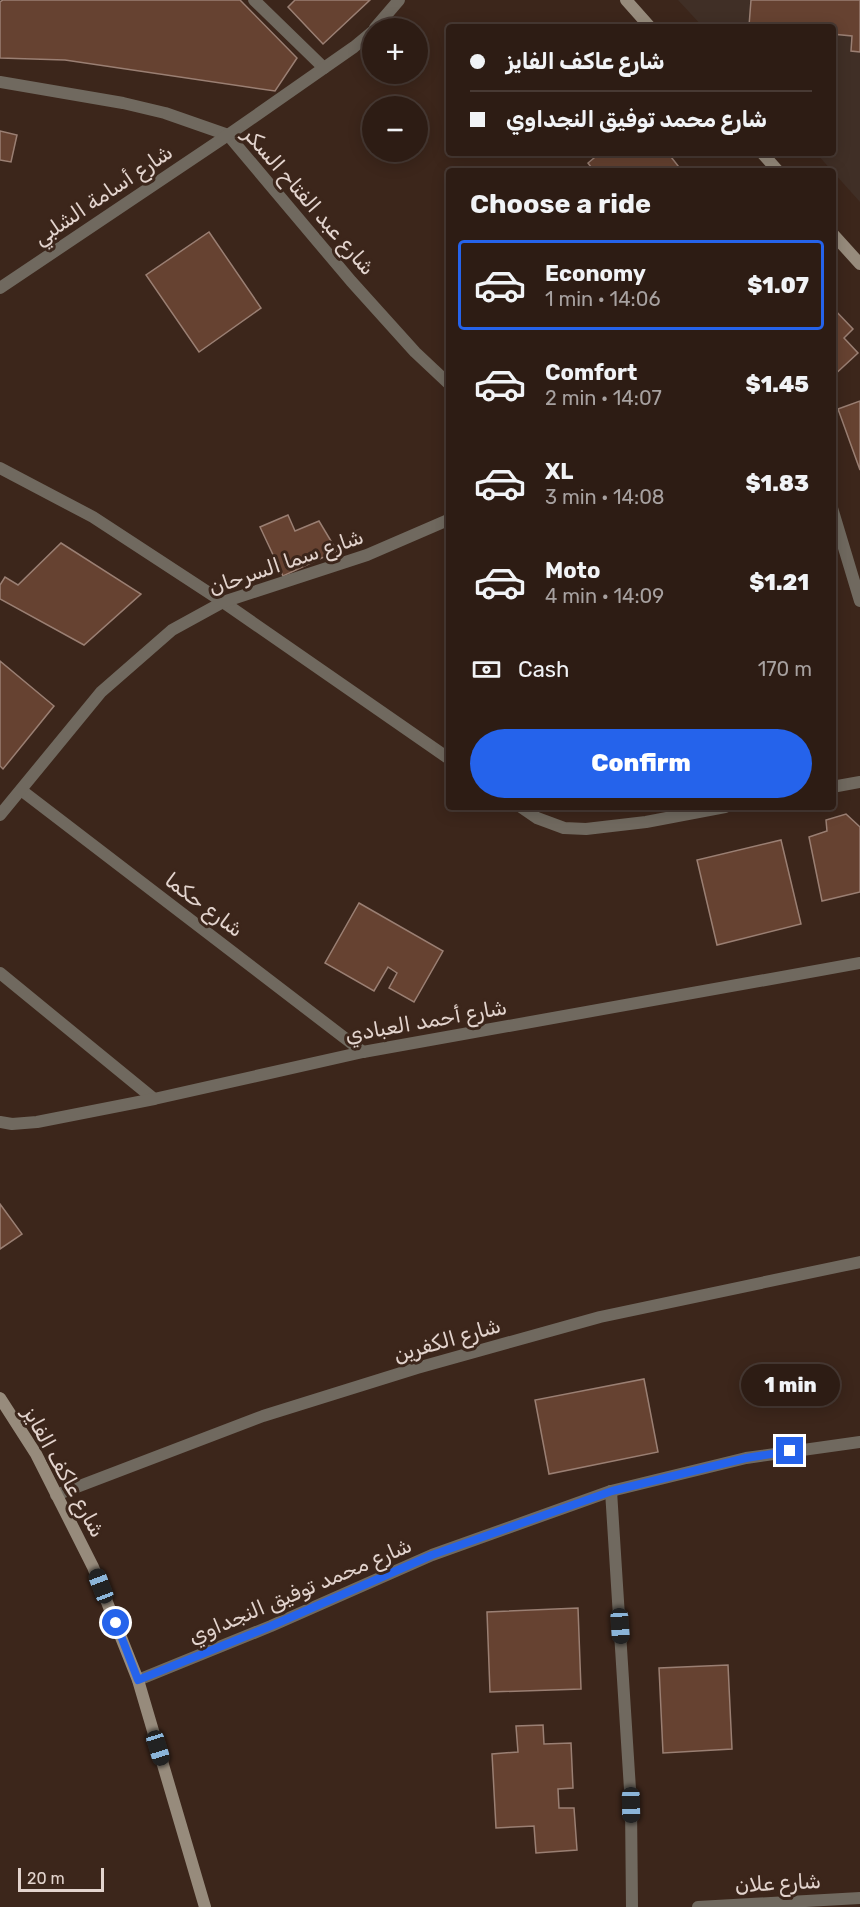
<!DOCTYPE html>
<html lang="en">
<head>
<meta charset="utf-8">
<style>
	:root { --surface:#2d1c14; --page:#35251d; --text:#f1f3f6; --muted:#a7a1a0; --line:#483a34; --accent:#2563eb }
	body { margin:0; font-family:Rubik,"Noto Sans Arabic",sans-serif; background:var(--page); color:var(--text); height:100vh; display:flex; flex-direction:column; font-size:22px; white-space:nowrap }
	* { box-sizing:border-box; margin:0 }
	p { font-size:20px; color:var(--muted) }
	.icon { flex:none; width:33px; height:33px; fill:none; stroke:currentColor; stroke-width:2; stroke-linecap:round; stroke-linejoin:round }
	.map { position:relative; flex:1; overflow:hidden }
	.side { position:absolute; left:446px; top:168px; width:390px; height:642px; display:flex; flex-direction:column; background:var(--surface); border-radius:6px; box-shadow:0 3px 15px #0003,0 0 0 2px var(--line) }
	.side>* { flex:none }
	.guide { position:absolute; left:446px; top:24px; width:390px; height:132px; border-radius:6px; box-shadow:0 3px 15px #0003,0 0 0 2px var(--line); display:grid; align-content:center; height:132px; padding:0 24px; background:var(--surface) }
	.fabs { position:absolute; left:362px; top:18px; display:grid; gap:12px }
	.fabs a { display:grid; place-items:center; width:66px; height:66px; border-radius:50%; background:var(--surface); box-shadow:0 3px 15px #0003,0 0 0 2px var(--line); font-size:30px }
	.scale { position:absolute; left:18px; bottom:15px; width:86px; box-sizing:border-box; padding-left:6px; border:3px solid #e3d4ce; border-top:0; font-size:16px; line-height:21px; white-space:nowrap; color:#e3d4ce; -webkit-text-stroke:4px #3c261b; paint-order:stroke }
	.end { position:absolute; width:27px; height:27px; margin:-14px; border:8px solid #2563eb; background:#fff; box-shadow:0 0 0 3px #fff }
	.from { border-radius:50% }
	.bubble { position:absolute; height:42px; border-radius:21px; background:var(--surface); box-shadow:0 3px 15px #0003,0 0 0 2px var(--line); font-size:20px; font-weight:800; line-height:42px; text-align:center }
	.car { position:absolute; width:18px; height:36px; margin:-18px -9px; border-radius:8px; box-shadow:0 0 4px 2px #0007; background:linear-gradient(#222 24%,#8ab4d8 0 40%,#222 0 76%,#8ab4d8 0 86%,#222 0) }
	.guide b { display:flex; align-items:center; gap:21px; height:57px; font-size:22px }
	.guide b+b { border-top:2px solid var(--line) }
	.guide i { width:15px; height:15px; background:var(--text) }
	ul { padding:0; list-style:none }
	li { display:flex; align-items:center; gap:18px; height:90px; margin:0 12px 9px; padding:0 12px; border:3px solid transparent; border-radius:6px }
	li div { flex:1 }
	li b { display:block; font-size:22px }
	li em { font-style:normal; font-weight:800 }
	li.current { border-color:var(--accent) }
	li>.icon { width:54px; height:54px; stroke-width:1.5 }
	h2 { padding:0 24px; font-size:27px; line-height:72px }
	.pay { display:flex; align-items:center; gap:15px; height:66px; padding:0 24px; font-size:22px }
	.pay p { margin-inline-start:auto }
	.primary-button { display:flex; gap:12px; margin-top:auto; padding:12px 24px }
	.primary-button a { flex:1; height:69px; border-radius:36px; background:var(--accent); color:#fff; font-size:24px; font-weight:800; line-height:69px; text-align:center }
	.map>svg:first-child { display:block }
	.education { fill:#402f26 }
	.building { fill:#664231; stroke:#9a7f73; stroke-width:1.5 }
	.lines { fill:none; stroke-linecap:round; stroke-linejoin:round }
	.lane { stroke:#70695f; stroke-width:12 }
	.street { stroke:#70695f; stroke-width:12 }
	.secondary { stroke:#978b7c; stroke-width:12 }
	.route { stroke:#2563eb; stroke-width:8 }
	.labels { text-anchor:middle; stroke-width:6; stroke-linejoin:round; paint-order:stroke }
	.street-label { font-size:21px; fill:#e3d4ce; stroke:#3c261b }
</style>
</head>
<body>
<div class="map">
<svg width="860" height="1907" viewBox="0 0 860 1907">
	<rect width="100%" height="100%" fill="#3c261b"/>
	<!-- education -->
	<polygon class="education" points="678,0 860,0 860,202 816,153 832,153 832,27 703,27"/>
	<!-- building -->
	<g class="building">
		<polygon points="3,0 240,0 297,58 275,91 65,60 0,58 0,2"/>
		<polygon points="295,0 370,0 323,44 288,7"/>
		<polygon points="751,0 860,0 860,52 851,51 852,36 832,34 832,27 749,26"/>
		<polygon points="0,131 17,135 11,162 0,160"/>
		<polygon points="600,153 668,153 682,171 594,171 588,163"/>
		<polygon points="209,232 261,308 199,352 146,275"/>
		<polygon points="832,307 853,329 844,338 858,353 832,377"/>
		<polygon points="860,401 860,470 838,409"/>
		<polygon points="288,515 295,531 319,521 337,551 283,576 260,527"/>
		<polygon points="61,543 141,594 84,645 0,599 0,585 5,577 18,585"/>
		<polygon points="0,661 54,706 3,769 0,766"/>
		<polygon points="846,814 860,827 860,892 822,901 809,837 827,831 826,820"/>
		<polygon points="781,840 801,924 717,945 697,860"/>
		<polygon points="359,903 443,951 414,1002 389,988 397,973 388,967 374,991 325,963"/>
		<polygon points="0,1204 22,1234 0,1249"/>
		<polygon points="644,1379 658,1452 549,1474 535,1400"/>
		<polygon points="578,1608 581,1689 490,1692 487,1612"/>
		<polygon points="728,1665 732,1749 663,1753 659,1668"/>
		<polygon points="543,1725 544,1744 571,1743 573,1788 558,1789 559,1808 574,1808 577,1850 536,1853 534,1826 496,1828 492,1754 518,1752 516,1726"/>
	</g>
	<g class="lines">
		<!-- lane -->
		<polyline class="lane" points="0,973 154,1099"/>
		<!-- street -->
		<g class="street">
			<polyline points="254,0 324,68"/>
			<polyline points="375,28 399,0"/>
			<polyline points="0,82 123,103 165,113 228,135 351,281 415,352 448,383"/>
			<polyline points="0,288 228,135 354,47 372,32"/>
			<polyline points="0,468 93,517 223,602 448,758"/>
			<polyline points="832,508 860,601"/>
			<polyline points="832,787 860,782"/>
			<polyline points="21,790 363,1052"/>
			<polyline points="521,807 537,818 564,828 586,829 646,822 725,807"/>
			<polyline points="0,815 101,692 172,630 223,602 367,555 448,520"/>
			<polyline points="0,1122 12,1124 37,1122 154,1099 363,1052 860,963"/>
			<polyline points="611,1491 631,1805 632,1907"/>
			<polyline points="56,1495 263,1416 417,1368 600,1317 860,1262"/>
			<polyline points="138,1680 271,1626 432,1555 611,1491 746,1458 860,1442"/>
			<polyline points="698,1907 860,1898"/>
		</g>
		<!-- secondary -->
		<g class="secondary">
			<polyline points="626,0 650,27"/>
			<polyline points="762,153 778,171"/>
			<polyline points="832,233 860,264"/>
			<polyline points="0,1398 36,1454 93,1567 138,1680 205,1907"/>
		</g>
	</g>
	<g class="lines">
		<!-- route -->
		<polyline class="route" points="116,1623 138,1680 271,1626 432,1555 612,1491 746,1458 790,1451"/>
	</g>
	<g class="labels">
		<!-- street labels -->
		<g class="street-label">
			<text transform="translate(103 195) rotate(-34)" y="7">شارع أسامة الشلبي</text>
			<text transform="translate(309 201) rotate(49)" y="7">شارع عبد الفتاح السكر</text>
			<text transform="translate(286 562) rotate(-19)" y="7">شارع سما السرحان</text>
			<text transform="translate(204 905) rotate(37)" y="7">شارع حكما</text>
			<text transform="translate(426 1021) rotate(-10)" y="7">شارع أحمد العبادي</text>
			<text transform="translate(447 1340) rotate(-16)" y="7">شارع الكفرين</text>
			<text transform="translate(64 1472) rotate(61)" y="7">شارع عاكف الفايز</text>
			<text transform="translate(300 1591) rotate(-23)" y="7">شارع محمد توفيق النجداوي</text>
			<text transform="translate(778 1883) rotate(-3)" y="7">شارع علان</text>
		</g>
	</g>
</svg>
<div class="fabs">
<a>+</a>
<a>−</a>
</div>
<div class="scale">20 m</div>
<i class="end from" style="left:116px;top:1623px"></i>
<i class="end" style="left:790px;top:1451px"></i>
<div class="bubble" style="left:741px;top:1364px;width:99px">1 min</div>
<i class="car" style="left:101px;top:1586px;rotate:339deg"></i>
<i class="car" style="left:620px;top:1626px;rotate:176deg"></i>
<i class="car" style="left:158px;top:1748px;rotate:163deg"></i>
<i class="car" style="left:631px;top:1805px;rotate:179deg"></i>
<div class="guide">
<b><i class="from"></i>شارع عاكف الفايز</b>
<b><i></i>شارع محمد توفيق النجداوي</b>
</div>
<section class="side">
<h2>Choose a ride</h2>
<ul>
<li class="current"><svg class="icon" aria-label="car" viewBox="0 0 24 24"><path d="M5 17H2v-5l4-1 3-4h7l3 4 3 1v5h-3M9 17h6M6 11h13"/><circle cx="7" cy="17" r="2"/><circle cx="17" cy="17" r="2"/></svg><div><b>Economy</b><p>1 min · 14:06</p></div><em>$1.07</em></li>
<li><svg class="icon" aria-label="car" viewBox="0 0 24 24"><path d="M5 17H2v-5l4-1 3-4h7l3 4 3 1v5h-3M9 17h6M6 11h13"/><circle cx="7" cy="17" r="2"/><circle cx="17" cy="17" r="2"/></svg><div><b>Comfort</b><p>2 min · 14:07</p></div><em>$1.45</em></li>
<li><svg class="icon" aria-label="car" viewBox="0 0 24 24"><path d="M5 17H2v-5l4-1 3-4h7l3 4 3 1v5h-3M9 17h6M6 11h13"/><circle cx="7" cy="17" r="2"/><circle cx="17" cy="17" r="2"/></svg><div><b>XL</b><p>3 min · 14:08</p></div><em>$1.83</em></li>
<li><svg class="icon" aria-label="car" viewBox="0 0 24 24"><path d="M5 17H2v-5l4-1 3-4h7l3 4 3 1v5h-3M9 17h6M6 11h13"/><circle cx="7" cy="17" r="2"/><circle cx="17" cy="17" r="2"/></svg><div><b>Moto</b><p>4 min · 14:09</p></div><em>$1.21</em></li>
</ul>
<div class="pay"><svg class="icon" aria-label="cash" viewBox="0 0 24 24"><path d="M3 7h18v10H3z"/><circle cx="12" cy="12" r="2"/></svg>Cash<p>170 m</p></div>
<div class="primary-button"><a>Confirm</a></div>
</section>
</div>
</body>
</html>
